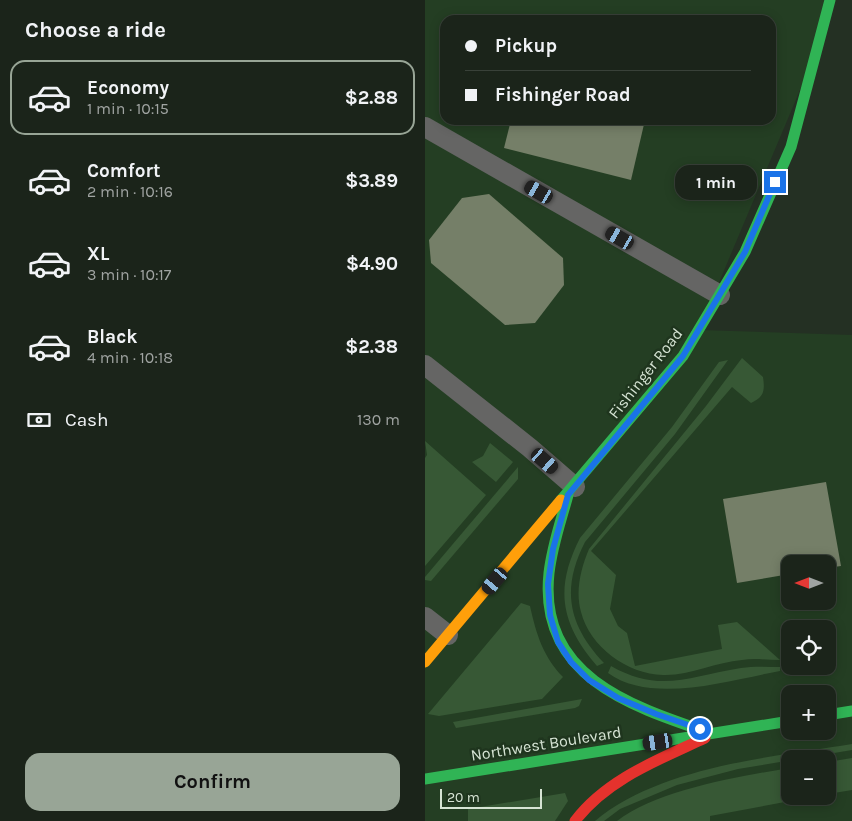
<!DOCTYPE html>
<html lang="en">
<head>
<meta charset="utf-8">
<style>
	:root { --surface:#1b241a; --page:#283027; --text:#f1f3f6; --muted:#a0a4a2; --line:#394139; --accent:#98a596 }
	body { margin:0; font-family:Karla,sans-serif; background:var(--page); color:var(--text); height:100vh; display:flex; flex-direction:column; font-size:19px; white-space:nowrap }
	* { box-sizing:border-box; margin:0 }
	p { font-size:16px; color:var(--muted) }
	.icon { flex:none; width:28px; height:28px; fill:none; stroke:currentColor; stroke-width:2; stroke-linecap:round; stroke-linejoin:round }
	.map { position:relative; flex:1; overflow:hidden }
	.side { display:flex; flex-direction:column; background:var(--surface); width:425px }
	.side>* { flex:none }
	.guide { position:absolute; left:15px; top:15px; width:336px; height:110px; border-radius:15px; box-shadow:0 2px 12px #0003,0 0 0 1px var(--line); display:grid; align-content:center; height:110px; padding:0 25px; background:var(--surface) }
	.needle { width:32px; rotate:270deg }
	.controls { position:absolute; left:356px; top:555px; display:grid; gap:10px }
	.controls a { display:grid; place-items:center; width:55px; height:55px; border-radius:10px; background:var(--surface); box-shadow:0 2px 12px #0003,0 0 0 1px var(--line); font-size:25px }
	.scale { position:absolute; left:15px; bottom:12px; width:102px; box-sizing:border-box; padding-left:5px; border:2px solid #d6e4d4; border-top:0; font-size:14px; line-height:18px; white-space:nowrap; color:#d6e4d4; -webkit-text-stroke:4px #1f351e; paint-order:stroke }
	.end { position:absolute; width:22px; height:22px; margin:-11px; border:6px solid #1a73e8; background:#fff; box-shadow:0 0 0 2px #fff }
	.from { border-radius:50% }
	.bubble { position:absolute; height:35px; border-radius:15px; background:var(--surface); box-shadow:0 2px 12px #0003,0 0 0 1px var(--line); font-size:16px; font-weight:700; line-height:35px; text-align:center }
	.car { position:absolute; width:15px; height:30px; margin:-15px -8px; border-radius:6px; box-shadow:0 0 4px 1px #0007; background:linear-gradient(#222 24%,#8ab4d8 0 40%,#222 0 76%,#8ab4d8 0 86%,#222 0) }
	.guide b { display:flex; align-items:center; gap:18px; height:48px; font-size:19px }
	.guide b+b { border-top:1px solid var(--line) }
	.guide i { width:12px; height:12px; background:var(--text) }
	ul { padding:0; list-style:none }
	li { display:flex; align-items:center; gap:15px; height:75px; margin:0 10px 8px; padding:0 15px; border:2px solid transparent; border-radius:15px }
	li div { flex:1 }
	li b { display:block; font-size:19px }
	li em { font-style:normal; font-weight:700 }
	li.on { border-color:var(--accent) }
	li>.icon { width:45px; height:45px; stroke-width:1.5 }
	h2 { padding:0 25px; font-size:22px; line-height:60px }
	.pay { display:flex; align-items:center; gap:12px; height:55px; padding:0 25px; font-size:19px }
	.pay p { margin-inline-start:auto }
	.action { display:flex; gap:10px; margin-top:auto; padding:10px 25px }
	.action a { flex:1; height:58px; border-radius:15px; background:var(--accent); color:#111; font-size:20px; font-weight:700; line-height:58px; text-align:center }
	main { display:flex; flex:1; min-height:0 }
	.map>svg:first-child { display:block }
	.built { fill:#243e23; fill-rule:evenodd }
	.green { fill:#375835 }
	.building { fill:#757f68 }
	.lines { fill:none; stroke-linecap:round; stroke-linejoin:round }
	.lane { stroke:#656564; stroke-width:20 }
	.fast { stroke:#30b455; stroke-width:11 }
	.slow { stroke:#ff9f0a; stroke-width:11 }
	.jam { stroke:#e5322d; stroke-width:11 }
	.route { stroke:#1a73e8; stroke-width:6 }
	.labels { text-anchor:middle; stroke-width:5; stroke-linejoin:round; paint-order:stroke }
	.street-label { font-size:16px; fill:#d6e4d4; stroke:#1f351e }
</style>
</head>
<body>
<main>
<section class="side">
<h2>Choose a ride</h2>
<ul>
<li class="on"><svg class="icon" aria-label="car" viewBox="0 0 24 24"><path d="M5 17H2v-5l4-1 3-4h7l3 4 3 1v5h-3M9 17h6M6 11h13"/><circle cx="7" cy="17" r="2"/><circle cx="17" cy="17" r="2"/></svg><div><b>Economy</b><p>1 min · 10:15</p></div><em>$2.88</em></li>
<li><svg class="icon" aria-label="car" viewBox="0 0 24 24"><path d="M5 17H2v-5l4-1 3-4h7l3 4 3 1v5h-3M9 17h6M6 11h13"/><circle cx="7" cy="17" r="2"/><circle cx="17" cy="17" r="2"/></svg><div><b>Comfort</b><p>2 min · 10:16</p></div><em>$3.89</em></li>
<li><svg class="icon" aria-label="car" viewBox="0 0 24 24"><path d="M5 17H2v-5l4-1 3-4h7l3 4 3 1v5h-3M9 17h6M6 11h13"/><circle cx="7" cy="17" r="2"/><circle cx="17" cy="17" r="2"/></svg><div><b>XL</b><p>3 min · 10:17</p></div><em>$4.90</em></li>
<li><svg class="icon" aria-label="car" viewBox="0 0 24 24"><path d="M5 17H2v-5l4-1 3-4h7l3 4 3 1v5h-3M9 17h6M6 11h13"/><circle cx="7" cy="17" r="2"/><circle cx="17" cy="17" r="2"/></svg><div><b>Black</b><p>4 min · 10:18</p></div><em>$2.38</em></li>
</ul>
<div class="pay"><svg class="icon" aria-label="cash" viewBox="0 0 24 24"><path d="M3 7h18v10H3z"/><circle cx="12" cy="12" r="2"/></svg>Cash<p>130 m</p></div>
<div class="action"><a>Confirm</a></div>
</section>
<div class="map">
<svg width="427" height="821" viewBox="0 0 427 821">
	<rect width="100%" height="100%" fill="#243023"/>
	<!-- built -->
	<path class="built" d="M0,0H405L396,40L274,330L427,335V821H0ZM20,20H346V120H20ZM365,564H402V601H365ZM365,629H402V666H365ZM365,694H402V731H365ZM365,759H402V796H365Z"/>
	<!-- green -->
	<g class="green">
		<path d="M317,358L338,377C340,391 339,397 326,403L307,387L166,551L191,575L185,609L193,626L202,633L210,666L297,649L293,625L312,622L355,660C342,660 329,658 317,660C291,662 264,676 238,675C202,674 165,647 156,612C150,591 156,568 164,549L281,406Z"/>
		<path d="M303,360L250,434L160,542C136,589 143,625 179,663L172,666C136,624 129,589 155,538L247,427L294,362Z"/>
		<polygon points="0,441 61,495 0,566 0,458 2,455"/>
		<polygon points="65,443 88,462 71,482 47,462 58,456"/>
		<polygon points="93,467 93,479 6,581 0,580 0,577"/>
		<path d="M96,603L105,606C111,633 118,657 138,677L117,699L14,716L3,714Z"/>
		<path d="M186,666C235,694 265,676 316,668C329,666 342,667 355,667V671C305,680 227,705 183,673Z"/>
		<polygon points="157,699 154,706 150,708 31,728 28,722"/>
		<path d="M427,744V750L313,769L252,785L195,809L179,821H170C234,767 346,757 427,744Z"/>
		<polygon points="427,758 427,790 403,794 403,762"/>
		<path d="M365,768V796H392L285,816V821H192C232,790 316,776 365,768Z"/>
		<polygon points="140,793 143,801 130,821 43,821 43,809"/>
	</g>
	<!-- building -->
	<g class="building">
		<polygon points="86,120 220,120 206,180 79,148"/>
		<polygon points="64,194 138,258 139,285 110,323 80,325 6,263 4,240 37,198"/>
		<polygon points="401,482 416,566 402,568 402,564 365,564 365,574 312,583 298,499"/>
	</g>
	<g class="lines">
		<!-- lane -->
		<g class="lane">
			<polyline points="0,127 295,295"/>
			<polyline points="0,365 105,448 150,487"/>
			<polyline points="0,617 23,635"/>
		</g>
		<!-- fast -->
		<g class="fast">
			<path d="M143,495C136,521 127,546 124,573C113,676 205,706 285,733"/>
			<polyline points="136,500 258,356 320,252 366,147 405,0"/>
			<polyline points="402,715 427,711"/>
			<polyline points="0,779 365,721"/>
		</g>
		<!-- slow -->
		<polyline class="slow" points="0,662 136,500"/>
		<!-- jam -->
		<path class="jam" d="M150,821C182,779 233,760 280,738"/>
	</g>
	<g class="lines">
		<!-- route -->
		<polyline class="route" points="275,729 231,714 193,698 164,680 146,662 133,642 125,615 123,584 128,549 143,495 258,356 320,252 350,182"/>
	</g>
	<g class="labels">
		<!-- street labels -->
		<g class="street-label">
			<text transform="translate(220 373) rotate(-52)" y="6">Fishinger Road</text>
			<text transform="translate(121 743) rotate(-9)" y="6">Northwest Boulevard</text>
		</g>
	</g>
</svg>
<div class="controls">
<a><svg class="needle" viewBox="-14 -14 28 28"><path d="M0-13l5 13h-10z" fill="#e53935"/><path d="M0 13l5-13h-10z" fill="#a0a4a2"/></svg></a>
<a><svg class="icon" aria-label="locate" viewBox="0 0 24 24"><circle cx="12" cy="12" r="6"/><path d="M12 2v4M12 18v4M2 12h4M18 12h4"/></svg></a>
<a>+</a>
<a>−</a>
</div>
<div class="scale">20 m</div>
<i class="end from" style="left:275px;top:729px"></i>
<i class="end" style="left:350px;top:182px"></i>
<div class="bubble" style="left:250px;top:165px;width:82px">1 min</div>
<i class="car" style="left:114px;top:192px;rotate:300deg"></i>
<i class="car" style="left:195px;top:238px;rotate:300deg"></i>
<i class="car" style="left:120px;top:461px;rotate:131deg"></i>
<i class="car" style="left:70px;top:581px;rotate:220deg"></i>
<i class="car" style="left:233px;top:742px;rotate:261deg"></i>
<div class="guide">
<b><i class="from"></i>Pickup</b>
<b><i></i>Fishinger Road</b>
</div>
</div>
</main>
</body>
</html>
